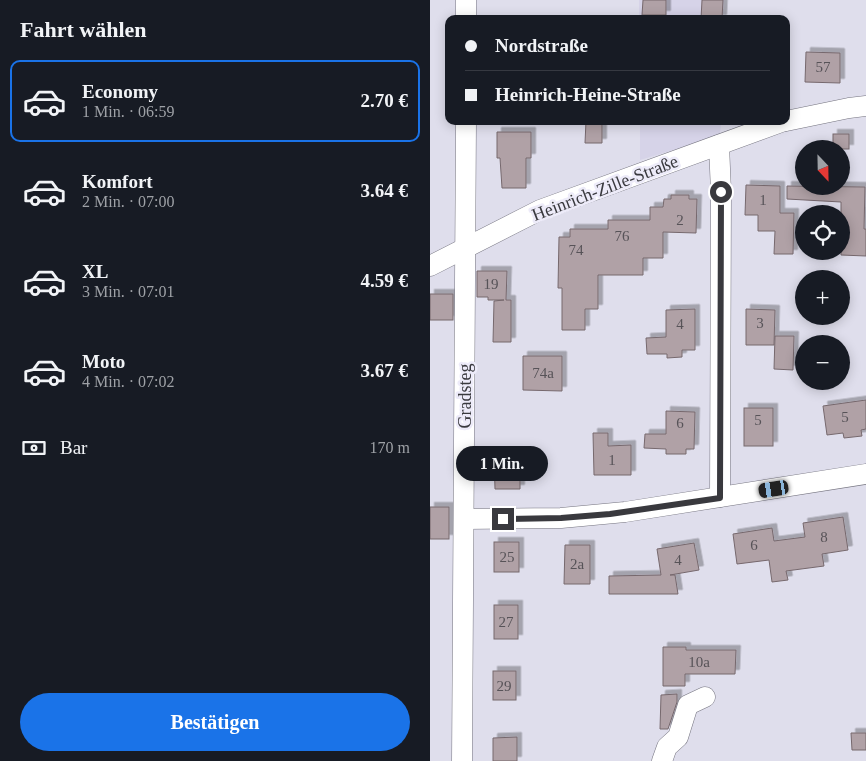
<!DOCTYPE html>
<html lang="de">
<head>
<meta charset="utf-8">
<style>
	:root { --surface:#171b24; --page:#242831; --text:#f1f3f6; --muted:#9ea1a6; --line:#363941; --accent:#1a73e8 }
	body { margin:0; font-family:"Times New Roman",serif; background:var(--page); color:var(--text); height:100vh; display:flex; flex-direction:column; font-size:19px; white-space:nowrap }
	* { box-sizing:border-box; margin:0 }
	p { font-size:16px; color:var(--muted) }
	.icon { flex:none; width:28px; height:28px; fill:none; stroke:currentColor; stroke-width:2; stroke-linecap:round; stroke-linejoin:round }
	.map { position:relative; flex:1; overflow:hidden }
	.side { display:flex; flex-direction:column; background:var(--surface); width:430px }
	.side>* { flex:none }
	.guide { position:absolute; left:15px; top:15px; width:345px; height:110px; border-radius:10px; box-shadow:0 2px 12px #0003; display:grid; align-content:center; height:110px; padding:0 20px; background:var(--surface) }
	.needle { width:32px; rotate:158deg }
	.buttons { position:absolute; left:365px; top:140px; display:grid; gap:10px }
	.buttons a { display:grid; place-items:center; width:55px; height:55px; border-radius:50%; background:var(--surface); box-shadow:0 2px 12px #0003; font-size:25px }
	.end { position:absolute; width:22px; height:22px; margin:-11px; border:6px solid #39393e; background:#fff; box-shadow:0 0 0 2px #fff }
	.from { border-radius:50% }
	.bubble { position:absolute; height:35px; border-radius:18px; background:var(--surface); box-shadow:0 2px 12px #0003; font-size:16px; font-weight:800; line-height:35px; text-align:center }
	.car { position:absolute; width:15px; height:30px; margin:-15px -8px; border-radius:6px; box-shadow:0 0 4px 1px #0007; background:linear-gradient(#222 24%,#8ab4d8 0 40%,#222 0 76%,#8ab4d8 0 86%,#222 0) }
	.guide b { display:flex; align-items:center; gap:18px; height:48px; font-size:19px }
	.guide b+b { border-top:1px solid var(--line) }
	.guide i { width:12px; height:12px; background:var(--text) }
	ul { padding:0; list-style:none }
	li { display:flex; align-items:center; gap:15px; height:82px; margin:0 10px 8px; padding:0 10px; border:2px solid transparent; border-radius:10px }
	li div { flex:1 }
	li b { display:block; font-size:19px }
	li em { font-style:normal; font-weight:800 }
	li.selected { border-color:var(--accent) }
	li>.icon { width:45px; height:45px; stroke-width:1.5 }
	h2 { padding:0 20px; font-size:22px; line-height:60px }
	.pay { display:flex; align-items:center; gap:12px; height:55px; padding:0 20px; font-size:19px }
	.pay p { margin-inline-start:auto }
	.action { display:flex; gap:10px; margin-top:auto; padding:10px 20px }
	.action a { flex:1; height:58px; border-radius:30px; background:var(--accent); color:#fff; font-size:20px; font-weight:800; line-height:58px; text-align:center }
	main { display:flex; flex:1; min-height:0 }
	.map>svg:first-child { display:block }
	.built { fill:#d6d3e8 }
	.building { fill:#b0a1a6; stroke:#76686d; filter:url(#shadow) }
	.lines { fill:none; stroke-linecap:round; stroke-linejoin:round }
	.minor-casing { stroke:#74737f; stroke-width:21 }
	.minor { stroke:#fff; stroke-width:20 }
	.route { stroke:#39393e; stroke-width:6 }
	.labels { text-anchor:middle; stroke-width:5; stroke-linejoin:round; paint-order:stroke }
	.number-label { font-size:15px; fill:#575358 }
	.street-label { font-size:18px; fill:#39393e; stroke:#edebf9 }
</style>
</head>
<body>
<main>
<section class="side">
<h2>Fahrt wählen</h2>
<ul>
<li class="selected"><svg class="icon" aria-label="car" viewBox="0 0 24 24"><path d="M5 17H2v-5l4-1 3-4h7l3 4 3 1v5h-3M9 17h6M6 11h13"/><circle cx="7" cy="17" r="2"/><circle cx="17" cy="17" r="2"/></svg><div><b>Economy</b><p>1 Min. · 06:59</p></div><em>2.70 €</em></li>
<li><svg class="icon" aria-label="car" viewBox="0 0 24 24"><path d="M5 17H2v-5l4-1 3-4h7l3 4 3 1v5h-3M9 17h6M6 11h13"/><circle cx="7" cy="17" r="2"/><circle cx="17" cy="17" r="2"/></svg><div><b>Komfort</b><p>2 Min. · 07:00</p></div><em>3.64 €</em></li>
<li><svg class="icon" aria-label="car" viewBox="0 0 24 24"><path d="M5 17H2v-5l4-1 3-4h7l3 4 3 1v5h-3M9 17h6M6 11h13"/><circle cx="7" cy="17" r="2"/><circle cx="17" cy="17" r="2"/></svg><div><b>XL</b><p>3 Min. · 07:01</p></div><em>4.59 €</em></li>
<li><svg class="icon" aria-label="car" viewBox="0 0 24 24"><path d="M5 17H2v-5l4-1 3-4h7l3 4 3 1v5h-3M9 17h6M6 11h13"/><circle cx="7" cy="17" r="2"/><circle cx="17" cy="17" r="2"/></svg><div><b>Moto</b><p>4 Min. · 07:02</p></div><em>3.67 €</em></li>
</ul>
<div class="pay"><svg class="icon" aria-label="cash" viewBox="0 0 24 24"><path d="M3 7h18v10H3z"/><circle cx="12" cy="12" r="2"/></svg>Bar<p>170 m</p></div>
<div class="action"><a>Bestätigen</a></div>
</section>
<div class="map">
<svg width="436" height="761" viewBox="0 0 436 761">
	<defs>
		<filter id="shadow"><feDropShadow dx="4.5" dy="-4.5" stdDeviation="0" flood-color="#0004"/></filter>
	</defs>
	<rect width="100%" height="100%" fill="#dfdeec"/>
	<!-- built -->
	<g class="built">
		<polygon points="209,0 294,0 293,19 209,19"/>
		<polygon points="210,121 291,121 290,136 210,160"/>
	</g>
	<!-- building -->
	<g class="building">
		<polygon points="213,0 236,0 236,15 212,15"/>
		<polygon points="272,0 293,0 292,19 271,19"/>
		<polygon points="376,52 410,53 410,83 375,82"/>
		<polygon points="156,121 172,121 172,143 155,143"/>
		<polygon points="67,132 101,132 101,158 96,158 96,188 72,188 70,158 67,158"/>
		<rect x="403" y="134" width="16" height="15"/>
		<polygon points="316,185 350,186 350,213 364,213 363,254 344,254 345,231 328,231 328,215 315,215"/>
		<polygon points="357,186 435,187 434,229 436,229 436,256 411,255 411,202 357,199"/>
		<polygon points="241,195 259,195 259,199 267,199 266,233 233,232 233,258 213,258 213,275 168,275 168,309 155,309 155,330 132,330 132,288 128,288 129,237 140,237 140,229 178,229 178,220 220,220 220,207 233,207 234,199 241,199"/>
		<polygon points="47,271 77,271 76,300 81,300 81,342 63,342 64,301 74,300 58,300 58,297 47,297"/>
		<rect x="0" y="294" width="23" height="26"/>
		<polygon points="265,309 265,350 252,350 252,357 237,358 237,354 217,354 216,338 236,337 236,310"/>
		<polygon points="316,309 345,310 344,345 316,345"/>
		<polygon points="345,336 364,336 363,370 344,369"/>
		<polygon points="93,356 132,356 132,391 93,390"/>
		<polygon points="436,400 436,429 431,430 432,436 414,438 413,433 397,435 393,406"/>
		<rect x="314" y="408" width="29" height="38"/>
		<polygon points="236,411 265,412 264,449 256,449 256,454 236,454 236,449 214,448 215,434 236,434"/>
		<polygon points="163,433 178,433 178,446 201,445 201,475 164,475"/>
		<polygon points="64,456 90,456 90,489 65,489"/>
		<rect x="0" y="507" width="19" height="32"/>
		<polygon points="413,517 418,550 392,554 394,566 356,571 358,580 342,582 339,560 307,564 303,534 342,528 344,541 375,537 373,523"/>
		<rect x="64" y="542" width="25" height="30"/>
		<polygon points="264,543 269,570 240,575 245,575 248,594 179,594 179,576 231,575 227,549"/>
		<polygon points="135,545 160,545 160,584 134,584"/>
		<rect x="64" y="605" width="24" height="34"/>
		<polygon points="233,647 256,647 256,650 306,650 305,674 255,674 255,686 233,686"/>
		<rect x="63" y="671" width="23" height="29"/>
		<polygon points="247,694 247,702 238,729 230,729 231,695"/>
		<polygon points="421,733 436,733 436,750 422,750"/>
		<polygon points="87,737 87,761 63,761 63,738"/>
	</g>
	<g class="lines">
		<defs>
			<g id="minor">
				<polyline points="36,19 36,0"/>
				<polyline points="356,121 419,108 436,106"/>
				<polyline points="289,145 291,192 290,497"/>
				<polyline points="0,266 110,210 354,121"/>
				<polyline points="34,519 131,518 195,512 436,474"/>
				<polyline points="32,761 36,121"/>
				<polyline points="232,761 237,747 248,737 258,705 275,697"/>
			</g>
		</defs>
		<!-- minor casing -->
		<use href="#minor" class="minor-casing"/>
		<!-- minor -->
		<use href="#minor" class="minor"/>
	</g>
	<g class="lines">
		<!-- route -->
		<polyline class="route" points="73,519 131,518 180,514 290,498 291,192"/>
	</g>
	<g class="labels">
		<!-- number labels -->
		<g class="number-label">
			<text x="393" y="72">57</text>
			<text x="333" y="205">1</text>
			<text x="250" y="225">2</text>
			<text x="192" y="241">76</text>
			<text x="146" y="255">74</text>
			<text x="61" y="289">19</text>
			<text x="330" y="328">3</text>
			<text x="250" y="329">4</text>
			<text x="113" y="378">74a</text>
			<text x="415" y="422">5</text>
			<text x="328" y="425">5</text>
			<text x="250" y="428">6</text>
			<text x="182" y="465">1</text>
			<text x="394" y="542">8</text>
			<text x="324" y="550">6</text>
			<text x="77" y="562">25</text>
			<text x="248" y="565">4</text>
			<text x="147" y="569">2a</text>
			<text x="76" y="627">27</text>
			<text x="269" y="667">10a</text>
			<text x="74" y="691">29</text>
		</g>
		<!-- street labels -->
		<g class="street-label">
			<text transform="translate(175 188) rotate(-21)" y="6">Heinrich-Zille-Straße</text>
			<text transform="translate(35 396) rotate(-90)" y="6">Gradsteg</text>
		</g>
	</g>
</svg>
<div class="buttons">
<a><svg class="needle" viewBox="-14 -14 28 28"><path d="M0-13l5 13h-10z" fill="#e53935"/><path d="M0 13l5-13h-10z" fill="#9ea1a6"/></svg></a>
<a><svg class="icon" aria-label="locate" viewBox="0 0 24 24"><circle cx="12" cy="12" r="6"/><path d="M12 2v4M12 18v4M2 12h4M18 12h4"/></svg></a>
<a>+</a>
<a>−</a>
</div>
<i class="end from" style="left:291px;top:192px"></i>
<i class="end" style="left:73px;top:519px"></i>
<div class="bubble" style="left:26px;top:446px;width:92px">1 Min.</div>
<i class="car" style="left:344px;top:489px;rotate:261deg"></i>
<div class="guide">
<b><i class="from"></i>Nordstraße</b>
<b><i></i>Heinrich-Heine-Straße</b>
</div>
</div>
</main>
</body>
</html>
